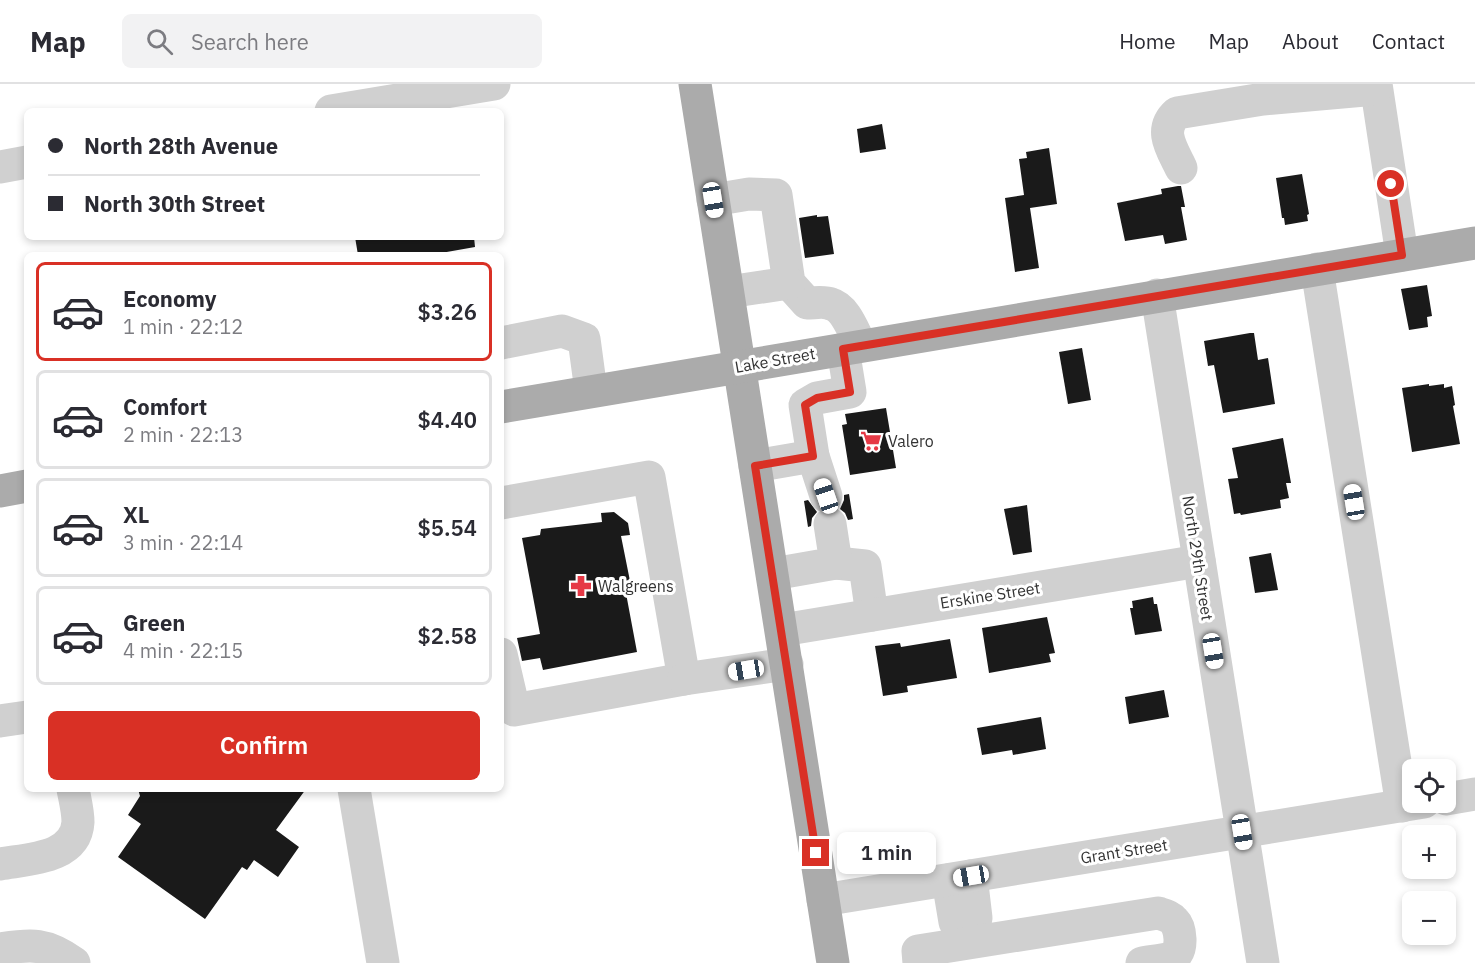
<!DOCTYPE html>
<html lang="en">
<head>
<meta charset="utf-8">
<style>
	:root { --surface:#fff; --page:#f2f2f3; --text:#2b2b33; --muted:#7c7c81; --line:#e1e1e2; --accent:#d93025 }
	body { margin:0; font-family:"IBM Plex Sans",sans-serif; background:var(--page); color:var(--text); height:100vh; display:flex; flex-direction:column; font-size:22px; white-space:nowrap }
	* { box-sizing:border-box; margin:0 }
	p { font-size:20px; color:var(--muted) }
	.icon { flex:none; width:33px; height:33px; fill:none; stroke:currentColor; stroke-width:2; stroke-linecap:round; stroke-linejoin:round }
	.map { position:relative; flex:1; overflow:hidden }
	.details { position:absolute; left:24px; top:168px; width:480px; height:540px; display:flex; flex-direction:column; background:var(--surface); border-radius:9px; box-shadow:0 3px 9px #0003 }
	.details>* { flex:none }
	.hud { position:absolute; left:24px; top:24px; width:480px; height:132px; border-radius:9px; box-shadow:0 3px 9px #0003; display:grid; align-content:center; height:132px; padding:0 24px; background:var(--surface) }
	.controls { position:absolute; left:1402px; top:675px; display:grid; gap:12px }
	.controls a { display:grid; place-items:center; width:54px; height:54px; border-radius:9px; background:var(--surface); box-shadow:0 3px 9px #0003; font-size:30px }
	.end { position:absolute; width:27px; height:27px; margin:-14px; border:8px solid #d93025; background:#fff; box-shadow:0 0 0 3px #fff }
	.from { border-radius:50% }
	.bubble { position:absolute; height:42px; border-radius:9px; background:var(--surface); box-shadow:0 3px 9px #0003; font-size:20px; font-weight:600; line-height:42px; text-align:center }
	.car { position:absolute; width:18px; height:36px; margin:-18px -9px; border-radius:8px; box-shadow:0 0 4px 2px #0007; background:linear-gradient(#fff 24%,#345 0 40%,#fff 0 76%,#345 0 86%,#fff 0) }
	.hud b { display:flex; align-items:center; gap:21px; height:57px; font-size:22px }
	.hud b+b { border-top:2px solid var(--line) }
	.hud i { width:15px; height:15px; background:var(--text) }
	ul { padding:10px 0 0; list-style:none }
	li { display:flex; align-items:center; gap:18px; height:99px; margin:0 12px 9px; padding:0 12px; border:3px solid var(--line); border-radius:9px }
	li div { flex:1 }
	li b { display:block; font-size:22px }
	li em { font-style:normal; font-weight:600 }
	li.current { border-color:var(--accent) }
	li>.icon { width:54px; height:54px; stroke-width:1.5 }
	.cta { display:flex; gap:12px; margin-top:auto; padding:12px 24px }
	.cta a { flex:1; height:69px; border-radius:9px; background:var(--accent); color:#fff; font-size:24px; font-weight:600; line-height:69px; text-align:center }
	header { display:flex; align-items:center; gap:36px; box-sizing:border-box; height:84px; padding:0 30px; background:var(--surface); border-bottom:2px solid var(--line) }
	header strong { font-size:28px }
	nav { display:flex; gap:33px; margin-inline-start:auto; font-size:21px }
	.search { width:420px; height:54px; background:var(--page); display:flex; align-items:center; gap:15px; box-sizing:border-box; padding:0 21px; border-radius:9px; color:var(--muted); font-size:22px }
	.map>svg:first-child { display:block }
	.building { fill:#1a1a1a }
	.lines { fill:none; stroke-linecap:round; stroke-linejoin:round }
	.minor { stroke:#d0d0d0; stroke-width:33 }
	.major { stroke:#ababab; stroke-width:33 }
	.route { stroke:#d93025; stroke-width:8 }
	.labels { text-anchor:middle; stroke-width:6; stroke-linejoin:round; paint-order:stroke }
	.street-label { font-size:16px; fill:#333; stroke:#fff }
	.poi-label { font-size:16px; fill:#333; stroke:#fff; text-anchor:start }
</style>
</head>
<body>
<header>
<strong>Map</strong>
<div class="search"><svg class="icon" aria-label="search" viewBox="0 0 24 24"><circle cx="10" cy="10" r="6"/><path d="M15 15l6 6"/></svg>Search here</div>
<nav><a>Home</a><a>Map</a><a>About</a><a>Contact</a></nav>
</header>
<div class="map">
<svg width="1475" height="879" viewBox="0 0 1475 879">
	<rect width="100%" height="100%" fill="#fff"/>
	<!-- building -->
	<g class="building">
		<polygon points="882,40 886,65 860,69 857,45"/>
		<polygon points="1049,64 1057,120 1030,124 1039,184 1015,188 1005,114 1024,111 1019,75 1027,74 1026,68"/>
		<polygon points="1302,90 1309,130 1307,131 1308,137 1285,141 1284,134 1282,134 1276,94"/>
		<polygon points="1178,102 1181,102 1185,123 1181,123 1187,156 1165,160 1163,151 1125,157 1117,119 1162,110 1161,105"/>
		<polygon points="817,131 817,133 828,132 834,170 805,174 799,134"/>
		<polygon points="355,153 474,153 475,163 441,169 442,171 358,171"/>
		<polygon points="1427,201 1432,232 1427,233 1428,243 1409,246 1401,205"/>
		<polygon points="1250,249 1254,249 1258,276 1268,274 1275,320 1223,329 1214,281 1208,282 1204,257"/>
		<polygon points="1082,264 1091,316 1068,320 1059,268"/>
		<polygon points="1429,300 1429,302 1444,300 1444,304 1452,302 1455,321 1453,322 1460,360 1412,368 1402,304"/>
		<polygon points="886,324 896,384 850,391 842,341 847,340 845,330"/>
		<polygon points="1283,354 1291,399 1286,399 1289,414 1280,416 1281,424 1241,431 1240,429 1234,430 1228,395 1238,394 1232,364"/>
		<polygon points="849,410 853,435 848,436 845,429 840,425 844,416 844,411"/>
		<polygon points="808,416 817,428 812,434 811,442 808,443 804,417"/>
		<polygon points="1027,421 1032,468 1013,471 1004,425"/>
		<polygon points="614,428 628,439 630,451 621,452 631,502 625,504 637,568 543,586 540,574 522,577 517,554 540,550 522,454 540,451 541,445 602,438 601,429"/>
		<polygon points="1271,469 1278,506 1255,509 1249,473"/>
		<polygon points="1153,513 1154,520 1157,520 1162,547 1135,551 1130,524 1133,524 1132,517"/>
		<polygon points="1047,533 1055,569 1049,570 1051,578 989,589 982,544"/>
		<polygon points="950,555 957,594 907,602 908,608 883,612 875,562 900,559 901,563"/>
		<polygon points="1164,606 1169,633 1129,640 1125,613"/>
		<polygon points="1041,633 1046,665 1013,671 1012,666 982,671 977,644"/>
		<polygon points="138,705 306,705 276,746 299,763 278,793 254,776 247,786 242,783 205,835 118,773 141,740 128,731 140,712"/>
	</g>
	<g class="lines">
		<!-- minor -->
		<g class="minor">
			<polyline points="1376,0 1402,171"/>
			<polyline points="331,27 494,0"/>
			<polyline points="0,83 27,78"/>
			<path d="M1181,84C1172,65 1158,46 1177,29L1263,15L1376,5"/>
			<path d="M713,116L749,110L776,111L789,199L807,219C815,219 824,217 831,220C846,224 854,249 861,261"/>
			<polyline points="1317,185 1402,722"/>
			<polyline points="728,208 789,199"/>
			<polyline points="1157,211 1263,879"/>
			<polyline points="501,259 562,247 584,255 591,307"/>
			<polyline points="813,372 805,321 817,314 850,308 843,265"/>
			<polyline points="755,382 813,372 826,412"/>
			<polyline points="501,419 649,393 684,595 514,626 501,570"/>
			<polyline points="836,479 865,482 872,531"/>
			<polyline points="773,490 836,479 830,440"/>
			<polyline points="782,546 1199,477"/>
			<polyline points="684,595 787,580"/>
			<polyline points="0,637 27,633"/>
			<polyline points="354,705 383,879"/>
			<polyline points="1446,715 1475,710"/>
			<path d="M0,780C27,775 76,775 78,738C78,727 75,716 73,705"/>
			<polyline points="948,796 955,838 968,846 975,838 976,834 971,792"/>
			<polyline points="823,816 1424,718"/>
			<path d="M0,865C32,860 46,859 74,879"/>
			<path d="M919,879L918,867L1158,829C1164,831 1170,832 1174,837C1181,844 1183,866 1174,872C1167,877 1151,877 1142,879"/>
		</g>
		<!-- major -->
		<g class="major">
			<polyline points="695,0 833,879"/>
			<polyline points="501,323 1475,159"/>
			<polyline points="0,407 27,402"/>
		</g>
	</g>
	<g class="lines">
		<!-- route -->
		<polyline class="route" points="816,769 755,382 813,372 805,321 817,314 850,308 843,265 1402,171 1391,100"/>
	</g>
	<!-- icons -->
	<defs>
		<symbol id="supermarket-bare" viewBox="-9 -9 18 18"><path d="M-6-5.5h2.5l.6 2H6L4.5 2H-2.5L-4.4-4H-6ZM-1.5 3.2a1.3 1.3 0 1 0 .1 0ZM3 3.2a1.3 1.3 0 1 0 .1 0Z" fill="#e63946" stroke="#fff" stroke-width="2.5" paint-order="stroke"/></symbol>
		<symbol id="pharmacy-bare" viewBox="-9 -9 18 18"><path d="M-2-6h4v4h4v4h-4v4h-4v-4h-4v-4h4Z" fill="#e63946" stroke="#fff" stroke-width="2.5" paint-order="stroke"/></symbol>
	</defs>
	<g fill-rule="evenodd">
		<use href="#supermarket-bare" x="856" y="342" width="30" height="30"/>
		<use href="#pharmacy-bare" x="566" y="487" width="30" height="30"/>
	</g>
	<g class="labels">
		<!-- street labels -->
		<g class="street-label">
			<text transform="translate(775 276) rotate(-10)" y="6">Lake Street</text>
			<text transform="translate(1198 474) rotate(81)" y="6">North 29th Street</text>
			<text transform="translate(990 511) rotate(-9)" y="6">Erskine Street</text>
			<text transform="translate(1124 767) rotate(-9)" y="6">Grant Street</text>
		</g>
		<!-- poi labels -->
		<g class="poi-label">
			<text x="888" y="363">Valero</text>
			<text x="598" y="508">Walgreens</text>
		</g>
	</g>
</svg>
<div class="controls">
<a><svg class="icon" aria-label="locate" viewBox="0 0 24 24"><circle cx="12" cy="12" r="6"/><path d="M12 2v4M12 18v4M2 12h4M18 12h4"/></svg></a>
<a>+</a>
<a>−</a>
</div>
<i class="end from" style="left:1391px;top:100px"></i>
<i class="end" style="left:816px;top:769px"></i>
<div class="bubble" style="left:837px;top:748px;width:99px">1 min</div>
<i class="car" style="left:713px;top:116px;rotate:171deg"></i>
<i class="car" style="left:826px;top:412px;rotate:341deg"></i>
<i class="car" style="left:1354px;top:418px;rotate:351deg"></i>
<i class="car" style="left:1213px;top:567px;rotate:171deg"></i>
<i class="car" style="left:746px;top:586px;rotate:261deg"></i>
<i class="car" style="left:1242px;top:748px;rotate:171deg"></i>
<i class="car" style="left:971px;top:792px;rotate:260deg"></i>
<div class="hud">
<b><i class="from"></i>North 28th Avenue</b>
<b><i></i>North 30th Street</b>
</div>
<section class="details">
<ul>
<li class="current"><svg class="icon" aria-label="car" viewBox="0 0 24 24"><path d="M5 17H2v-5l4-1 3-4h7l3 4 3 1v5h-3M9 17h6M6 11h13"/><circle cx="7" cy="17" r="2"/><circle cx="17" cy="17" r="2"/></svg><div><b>Economy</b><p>1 min · 22:12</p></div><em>$3.26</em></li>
<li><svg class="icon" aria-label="car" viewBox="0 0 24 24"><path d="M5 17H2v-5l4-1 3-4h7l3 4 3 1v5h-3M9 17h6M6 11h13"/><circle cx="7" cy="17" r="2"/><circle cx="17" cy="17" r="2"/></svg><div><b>Comfort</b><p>2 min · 22:13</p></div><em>$4.40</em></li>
<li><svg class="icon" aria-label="car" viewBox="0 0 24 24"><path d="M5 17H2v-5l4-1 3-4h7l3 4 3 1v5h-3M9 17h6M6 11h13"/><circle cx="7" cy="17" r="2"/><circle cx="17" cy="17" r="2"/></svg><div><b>XL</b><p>3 min · 22:14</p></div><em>$5.54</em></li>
<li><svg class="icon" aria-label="car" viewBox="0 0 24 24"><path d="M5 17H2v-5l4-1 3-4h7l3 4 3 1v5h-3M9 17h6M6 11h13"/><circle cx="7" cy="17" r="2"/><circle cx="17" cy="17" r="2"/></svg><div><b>Green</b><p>4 min · 22:15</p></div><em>$2.58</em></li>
</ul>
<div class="cta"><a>Confirm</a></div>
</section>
</div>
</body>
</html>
